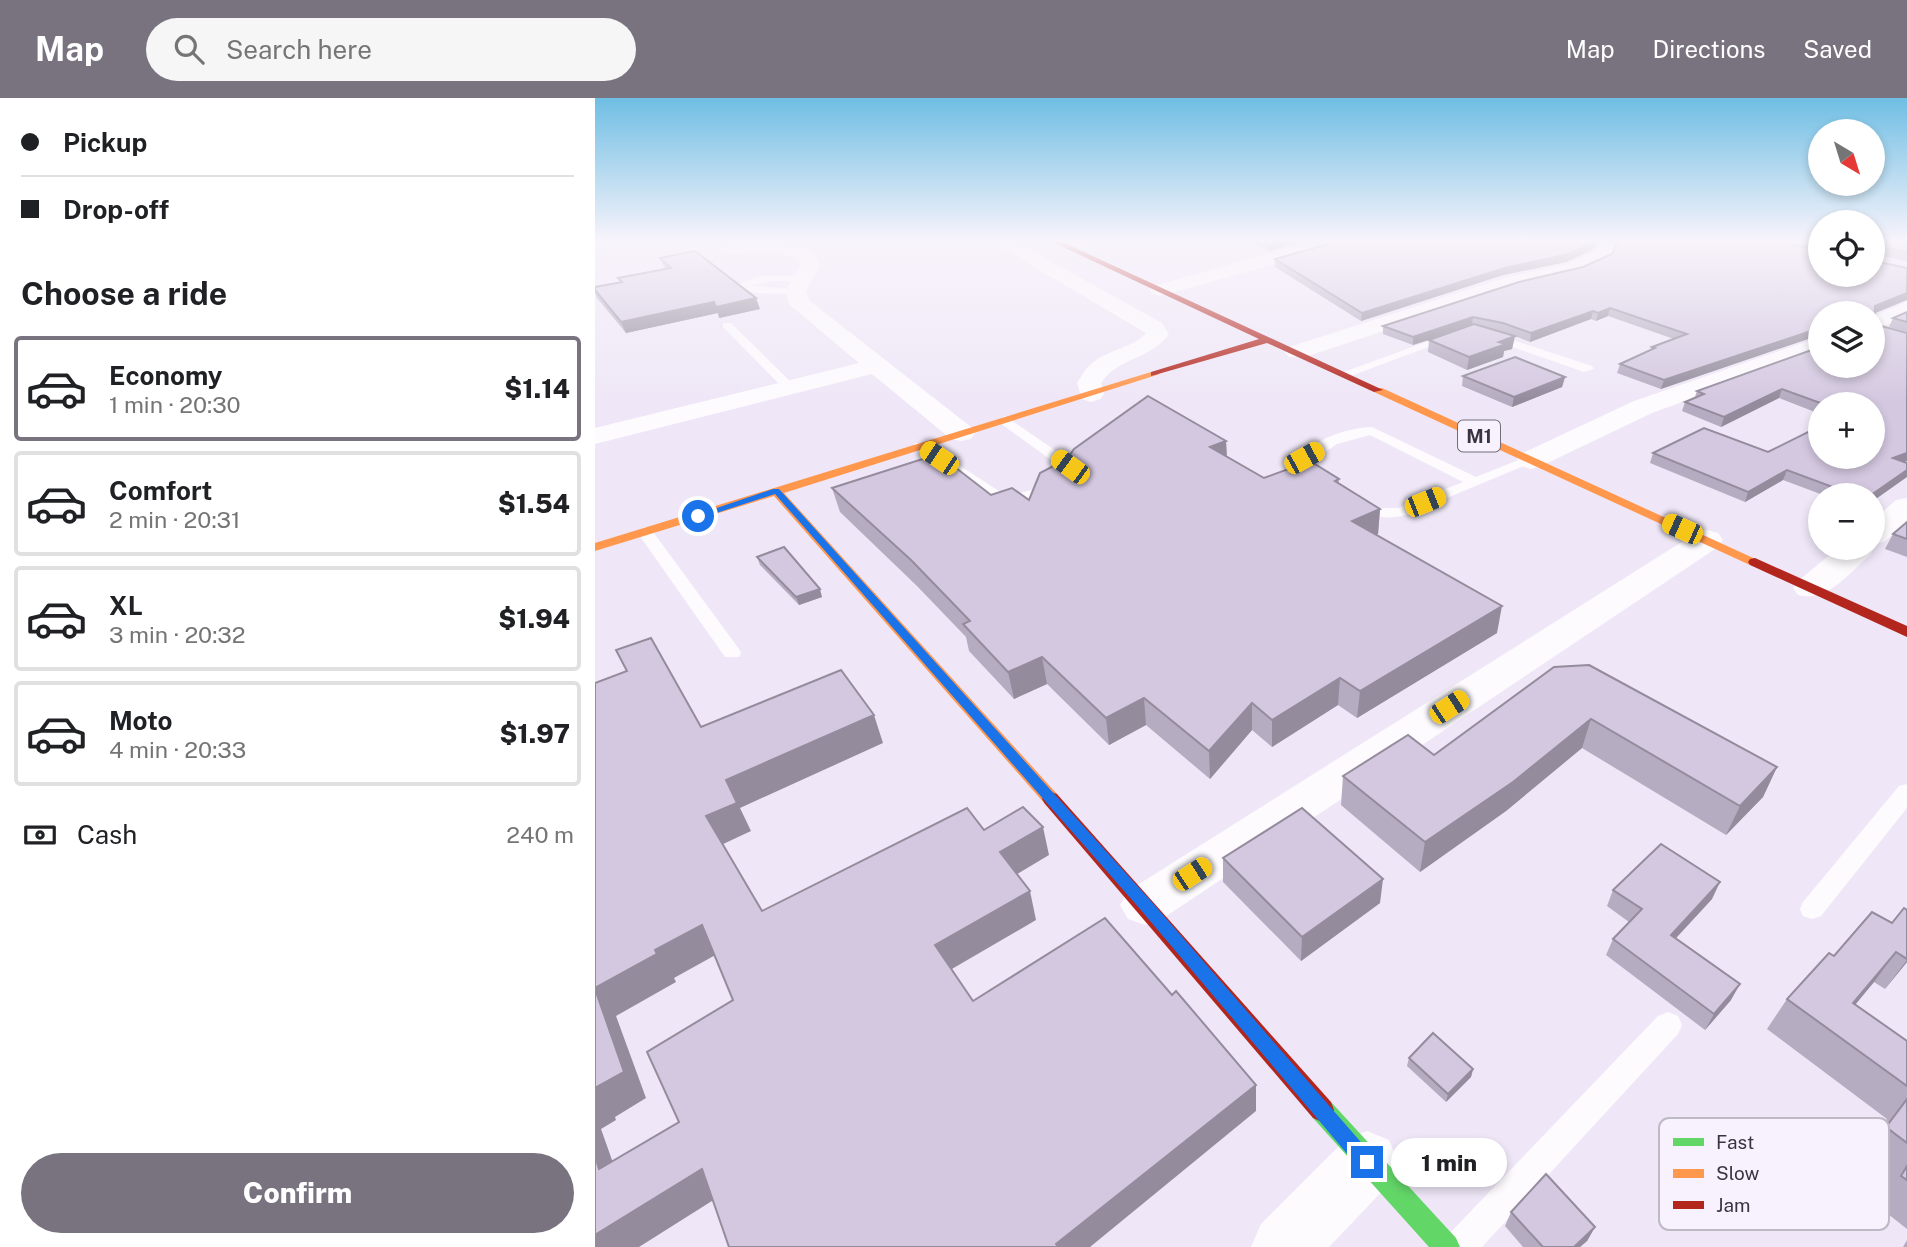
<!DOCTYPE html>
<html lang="en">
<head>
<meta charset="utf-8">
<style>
	:root { --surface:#fff; --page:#f6f6f6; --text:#202124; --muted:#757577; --line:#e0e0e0; --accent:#797380 }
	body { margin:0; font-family:"Public Sans",sans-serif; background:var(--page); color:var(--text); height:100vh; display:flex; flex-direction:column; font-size:26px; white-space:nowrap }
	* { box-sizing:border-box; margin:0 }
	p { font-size:23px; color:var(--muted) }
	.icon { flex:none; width:38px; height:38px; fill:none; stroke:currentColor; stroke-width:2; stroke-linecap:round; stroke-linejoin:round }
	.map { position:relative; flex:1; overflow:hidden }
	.drawer { display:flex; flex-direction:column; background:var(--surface); width:595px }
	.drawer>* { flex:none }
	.banner { display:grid; align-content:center; height:154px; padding:0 21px; background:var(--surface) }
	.needle { width:46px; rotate:142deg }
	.buttons { position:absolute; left:1213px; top:21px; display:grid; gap:14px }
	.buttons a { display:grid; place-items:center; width:77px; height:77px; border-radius:50%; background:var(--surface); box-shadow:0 4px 10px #0003; font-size:35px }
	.end { position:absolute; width:32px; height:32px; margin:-16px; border:9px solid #1a73e8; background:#fff; box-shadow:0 0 0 4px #fff }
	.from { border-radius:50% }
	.bubble { position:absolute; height:49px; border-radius:24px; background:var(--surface); box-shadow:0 4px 10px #0003; font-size:23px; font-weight:800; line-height:49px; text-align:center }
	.car { position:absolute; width:21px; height:42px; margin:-21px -10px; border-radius:9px; box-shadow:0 0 5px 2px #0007; background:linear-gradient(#f5c518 24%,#345 0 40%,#f5c518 0 76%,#345 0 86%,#f5c518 0) }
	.banner b { display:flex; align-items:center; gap:24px; height:66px; font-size:26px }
	.banner b+b { border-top:2px solid var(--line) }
	.banner i { width:18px; height:18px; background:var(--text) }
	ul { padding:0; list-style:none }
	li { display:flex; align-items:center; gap:21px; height:105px; margin:0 14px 10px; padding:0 7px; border:4px solid var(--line); border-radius:7px }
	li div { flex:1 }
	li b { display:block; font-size:26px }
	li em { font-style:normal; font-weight:800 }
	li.active { border-color:var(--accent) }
	li>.icon { width:63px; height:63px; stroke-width:1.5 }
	h2 { padding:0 21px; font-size:32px; line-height:84px }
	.pay { display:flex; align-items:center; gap:18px; height:77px; padding:0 21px; font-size:26px }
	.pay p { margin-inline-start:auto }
	.primary-button { display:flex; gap:14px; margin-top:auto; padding:14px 21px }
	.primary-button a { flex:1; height:80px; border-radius:42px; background:var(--accent); color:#fff; font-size:28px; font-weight:800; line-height:80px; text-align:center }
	header { display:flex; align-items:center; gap:42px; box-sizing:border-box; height:98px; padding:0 35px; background:var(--accent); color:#fff }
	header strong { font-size:33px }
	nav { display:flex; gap:38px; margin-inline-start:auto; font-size:24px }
	.search { width:490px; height:63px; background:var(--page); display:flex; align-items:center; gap:18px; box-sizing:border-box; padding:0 24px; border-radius:38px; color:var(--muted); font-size:26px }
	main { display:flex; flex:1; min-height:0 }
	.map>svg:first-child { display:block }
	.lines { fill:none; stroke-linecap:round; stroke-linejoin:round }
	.lane { fill:#fdfbfe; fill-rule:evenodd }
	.street { fill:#fdfbfe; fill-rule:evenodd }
	.fast { fill:#63d668; fill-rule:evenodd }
	.slow { fill:#ff974d; fill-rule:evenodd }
	.jam { fill:#b3261e; fill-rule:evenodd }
	.wall { fill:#b6acc1 }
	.shaded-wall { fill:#948c9d }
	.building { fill:#d4c8e0; stroke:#948c9d; stroke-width:2 }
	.route { fill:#1a73e8 }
	.labels { text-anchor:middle; stroke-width:5; stroke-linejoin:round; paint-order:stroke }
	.shield { fill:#f7f2fe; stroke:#726d79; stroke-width:2 }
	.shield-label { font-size:19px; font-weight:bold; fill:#393440 }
	.key { fill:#f7f2fe; stroke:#beb9c5; stroke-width:2 }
	.key-label { font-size:19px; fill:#393440 }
</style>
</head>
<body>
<header>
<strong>Map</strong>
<div class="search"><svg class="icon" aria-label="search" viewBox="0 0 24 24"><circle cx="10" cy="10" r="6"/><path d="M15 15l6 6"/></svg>Search here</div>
<nav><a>Map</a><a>Directions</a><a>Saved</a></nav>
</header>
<main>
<section class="drawer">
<div class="banner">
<b><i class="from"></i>Pickup</b>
<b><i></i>Drop-off</b>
</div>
<h2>Choose a ride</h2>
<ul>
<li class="active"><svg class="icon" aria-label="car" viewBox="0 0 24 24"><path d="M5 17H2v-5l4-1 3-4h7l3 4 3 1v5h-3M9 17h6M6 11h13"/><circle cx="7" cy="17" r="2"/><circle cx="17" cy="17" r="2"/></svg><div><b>Economy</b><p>1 min · 20:30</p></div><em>$1.14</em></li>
<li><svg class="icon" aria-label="car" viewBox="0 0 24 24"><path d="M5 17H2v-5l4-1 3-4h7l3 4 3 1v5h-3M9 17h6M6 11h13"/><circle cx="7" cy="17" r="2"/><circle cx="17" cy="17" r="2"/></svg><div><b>Comfort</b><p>2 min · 20:31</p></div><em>$1.54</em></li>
<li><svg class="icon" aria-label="car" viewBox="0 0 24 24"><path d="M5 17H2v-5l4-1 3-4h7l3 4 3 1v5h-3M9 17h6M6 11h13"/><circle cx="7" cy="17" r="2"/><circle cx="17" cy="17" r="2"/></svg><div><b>XL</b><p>3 min · 20:32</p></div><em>$1.94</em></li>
<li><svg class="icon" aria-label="car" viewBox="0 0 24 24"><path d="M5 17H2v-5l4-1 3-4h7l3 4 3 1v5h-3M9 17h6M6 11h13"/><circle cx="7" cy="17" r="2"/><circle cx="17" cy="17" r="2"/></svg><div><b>Moto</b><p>4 min · 20:33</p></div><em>$1.97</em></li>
</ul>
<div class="pay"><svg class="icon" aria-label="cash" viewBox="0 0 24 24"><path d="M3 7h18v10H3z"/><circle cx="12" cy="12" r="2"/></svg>Cash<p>240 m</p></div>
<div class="primary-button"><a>Confirm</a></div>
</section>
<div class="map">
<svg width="1312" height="1149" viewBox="0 0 1312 1149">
	<rect width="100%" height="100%" fill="#efe7f7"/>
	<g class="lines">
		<!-- lane -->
		<g class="lane">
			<polygon points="168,178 207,178 212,181 207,184 176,183 156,188 205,191 206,193 201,196 160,195 143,189 150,183"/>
			<polygon points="128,225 136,225 199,287 199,293 191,293 128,229"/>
			<polygon points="893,234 997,268 999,271 989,274 889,239 887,237"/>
			<polygon points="853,236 863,238 753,279 743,276"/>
			<path d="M410,318L480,366L482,369L474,383L450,396L417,407L397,402L318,348L320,345H330L407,395C425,399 458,387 467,370L405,325L403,322Z"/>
			<path d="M777,329L881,379L931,359L936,358L943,362L811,417C792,422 768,420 753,405L761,400L783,410H803L868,384L775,337L742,346L711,367L730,383L728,386H718L695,367C714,344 748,330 777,329Z"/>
			<polygon points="50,429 56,431 144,551 146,555 144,559 130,559 42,434"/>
			<polygon points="1312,686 1312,710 1226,818 1217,821 1208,818 1205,811 1208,804 1304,688"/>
			<polygon points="1073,914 1083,918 1087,927 1083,936 887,1149 849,1149 853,1137 1063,918"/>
		</g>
		<!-- street -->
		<g class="street">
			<polygon points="150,142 182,143 219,154 225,167 211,193 215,203 376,329 380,335 376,341 366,343 356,341 277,276 0,346 0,330 264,265 194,206 191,193 205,167 204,161 182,154 130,156 121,150 123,146"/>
			<path d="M394,142H417L567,225L574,236C557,261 523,259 506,285L509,296L505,301L496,304L487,301L482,285C487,277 492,268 500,263C516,251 537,250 551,235Z"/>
			<polygon points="724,142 755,142 752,146 565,198 558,196 555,192 558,188"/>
			<polygon points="1008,142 1032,142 1018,152 1014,161 985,174 922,189 710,259 694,259 690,254 694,249 909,180 972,166 999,154"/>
			<polygon points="1170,142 1207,142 1225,146 1225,158 1173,146"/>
			<polygon points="1312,203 1312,218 1278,233 1278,219"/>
			<polygon points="1225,239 1225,254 1057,315 946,368 936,371 926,368 922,362 926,356 1039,303"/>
			<polygon points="1312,400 1312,425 1289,444 1278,446 1278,422 1301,402"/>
			<polygon points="1112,432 1123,435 1128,442 1123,449 567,821 550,827 533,821 525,807 533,793 1101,435"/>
			<path d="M1278,447L1279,450L1275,457C1254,475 1232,505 1203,497L1198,490L1203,483L1243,450H1278Z"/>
			<polygon points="772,1033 794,1042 803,1064 794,1086 734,1149 656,1149 666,1126 750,1042"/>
		</g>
		<!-- fast -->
		<polygon class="fast" points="727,1000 736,1004 861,1140 865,1149 834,1149 718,1020 715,1012 718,1004"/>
		<!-- slow -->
		<g class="slow">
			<polygon points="556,274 565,276 189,395 462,696 465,701 462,706 456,708 450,706 179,398 0,453 0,445"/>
			<polygon points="779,290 787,290 1167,464 1160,468 1155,467 779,294"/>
		</g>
		<!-- jam -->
		<g class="jam">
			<polygon points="453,142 463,142 788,292 779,294 672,245 556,278 556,274 664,241"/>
			<polygon points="1160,460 1312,528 1312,539 1155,467 1153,464 1155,461"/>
			<polygon points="456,694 462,696 736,1004 739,1012 736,1020 727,1024 718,1020 450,706 447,701 450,696"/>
		</g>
	</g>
	<!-- wall -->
	<g class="wall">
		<polygon points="649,142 712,142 674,153"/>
		<polygon points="1278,142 1312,142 1312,163 1279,156 1279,226 1309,364 1278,397 1228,397 1188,382 1150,404 1055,365 1058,355 1173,354 1278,306 1225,306 1225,316 1184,300 1126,329 1087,313 1090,304 1100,299 1102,293 1278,268 1225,215 1066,291 1022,275 1025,266 1056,252 1057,249 1079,241 1013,218 1001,223 996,221 935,244 920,238 917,251 909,253 908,259 872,272 833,254 834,242 818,247 788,236 788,228 988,169 1017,156 1225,177"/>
		<polygon points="997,152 971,164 908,177 766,223 680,169 680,161"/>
		<polygon points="65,160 165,211 124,220 123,215 31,235 2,200 0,195 0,189 25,184 23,180 70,171"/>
		<polygon points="1312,214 1312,234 1294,229 1298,220"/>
		<polygon points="868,278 970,279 967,289 917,309 867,288"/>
		<polygon points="631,343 632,358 669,380 744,381 744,385 785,411 783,436 781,436 902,535 762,620 743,607 677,649 657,632 615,681 551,627 514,647 452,586 419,601 374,553 371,539 322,488 245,414 237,390 396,397 434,402 472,361"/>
		<polygon points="1312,424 1312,459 1290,451 1298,436"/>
		<polygon points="162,459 227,499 204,507 165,467"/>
		<polygon points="959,569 1182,669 1168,699 1131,737 987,650 911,713 825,774 746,707 748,678 839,657"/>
		<polygon points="628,760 785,805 706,863 628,784"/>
		<polygon points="1018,792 1117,801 1081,840 1136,902 1110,932 1011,857 1018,841 1034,824 1012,808"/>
		<polygon points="1312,812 1312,864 1290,891 1279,884 1260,906 1312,943 1312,1131 1279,1105 1295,1081 1265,1057 1292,1021 1172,931 1192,901 1239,858 1297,825"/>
		<polygon points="814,960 878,971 876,979 851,1004 812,968"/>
		<polygon points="916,1114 1000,1129 992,1143 985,1149 928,1149 910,1128"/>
		<polygon points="1312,1142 1312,1149 1308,1149"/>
	</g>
	<!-- shaded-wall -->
	<g class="shaded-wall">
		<polygon points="686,142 712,142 674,153 675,146"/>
		<polygon points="1001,142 1005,142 997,152 971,164 908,177 766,223 767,215 910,170"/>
		<polygon points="1312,195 1312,202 1278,216 1280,208"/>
		<polygon points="161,200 165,211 124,220 123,215 31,235 26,224 119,204"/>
		<polygon points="1015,210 1013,218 1001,223 1003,215"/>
		<polygon points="998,213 996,221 935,244 936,235"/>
		<polygon points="878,219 877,227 818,247 818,239"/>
		<polygon points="1225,230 1225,237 1066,291 1069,282"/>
		<polygon points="920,238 917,251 909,253 908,259 872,272 874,259 904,244"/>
		<polygon points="970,279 967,289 917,309 919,299"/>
		<polygon points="1187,291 1184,300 1126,329 1129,319"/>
		<polygon points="631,343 632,366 615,349"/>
		<polygon points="1312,355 1312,363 1294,370 1298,360"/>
		<polygon points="1192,372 1188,382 1150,404 1153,394"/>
		<polygon points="1312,372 1312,379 1278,403 1278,397 1276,397"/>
		<polygon points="785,411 783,436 755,448 757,423"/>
		<polygon points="225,491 227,499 204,507 201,499"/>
		<polygon points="907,508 902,535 762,620 765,593"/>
		<polygon points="447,559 452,586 419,601 413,574"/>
		<polygon points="745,580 743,607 677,649 677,622"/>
		<polygon points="549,600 551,627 514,647 511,620"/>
		<polygon points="657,605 657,632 615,681 614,653"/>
		<polygon points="279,617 288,645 145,710 156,733 126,747 111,718 131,682"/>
		<polygon points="996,621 987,650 911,713 825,774 830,744"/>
		<polygon points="1182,669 1168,699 1131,737 1145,708"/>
		<polygon points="448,729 454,757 412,782 405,754"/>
		<polygon points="788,781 785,805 706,863 707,839"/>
		<polygon points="1125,784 1117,801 1069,853 1076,837"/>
		<polygon points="435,793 441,822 350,875 340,847"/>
		<polygon points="107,827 124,855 79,880 81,884 21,918 51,1000 20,1019 21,1022 6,1031 29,1096 4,1071 0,1058 0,890 60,852"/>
		<polygon points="1301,854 1279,884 1237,935 1258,905"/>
		<polygon points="1312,862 1312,864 1290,891"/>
		<polygon points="1145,886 1136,902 1110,932 1119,916"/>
		<polygon points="878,971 876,979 851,1004 853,996"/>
		<polygon points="661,987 661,1013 495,1149 462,1149 461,1146"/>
		<polygon points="107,1071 128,1096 44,1149 0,1149 0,1137"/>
		<polygon points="1000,1129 992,1143 985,1149 979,1149"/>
	</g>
	<!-- building -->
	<g class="building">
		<polygon points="667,142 686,142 675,146"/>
		<polygon points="748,142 1001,142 999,144 973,156 910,170 767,215 680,161"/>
		<polygon points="1027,142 1181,142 1225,152 1225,177 1278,177 1278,142 1312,142 1312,155 1279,147 1279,163 1312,170 1312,195 1280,208 1279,226 1312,235 1312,355 1298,360 1312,365 1312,372 1276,397 1259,397 1192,372 1153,394 1058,355 1109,330 1173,354 1225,328 1225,359 1278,359 1278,306 1228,306 1187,291 1129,319 1090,304 1109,296 1102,293 1225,249 1225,268 1278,268 1278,215 1225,215 1225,230 1069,282 1025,266 1060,250 1057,249 1092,236 1015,210 1003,215 998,213 936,235 908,225 878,219 818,239 788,228 924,184 988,169 1017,156 1022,146"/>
		<polygon points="100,153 161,200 121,209 119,204 26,224 0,192 0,189 27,184 23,180 76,170 65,160"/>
		<polygon points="1312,214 1312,224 1298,220"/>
		<polygon points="879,226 920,238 904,244 911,246 874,259 834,242"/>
		<polygon points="920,259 970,279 919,299 868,278"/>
		<polygon points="553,298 631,343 615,349 669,380 715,363 744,381 740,383 785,411 757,423 907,508 765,593 745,580 677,622 657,605 614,653 549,600 511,620 447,559 413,574 368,526 375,523 316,462 237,390 343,356 396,397 417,390 434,402 445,375 472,361 479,351"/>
		<polygon points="1312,424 1312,441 1298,436"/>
		<polygon points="189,449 225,491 201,499 162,459"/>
		<polygon points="56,540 106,629 246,572 279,617 131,682 142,705 111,718 167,813 372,710 389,732 428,709 448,729 405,754 435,793 340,847 378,903 510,820 577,897 581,893 661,987 461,1146 463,1149 134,1149 107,1071 0,1137 0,1058 4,1071 84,1024 52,954 138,902 107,827 60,852 62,856 0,890 0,585 32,573 21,552"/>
		<polygon points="994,567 1182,669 1145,708 996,621 918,684 830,744 748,678 813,637 839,657 959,569"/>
		<polygon points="707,710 788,781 707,839 628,760"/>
		<polygon points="1066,746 1125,784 1076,837 1145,886 1119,916 1018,841 1047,811 1018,792"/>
		<polygon points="1309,810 1312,812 1312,861 1301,854 1258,905 1312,943 1312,988 1192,901 1234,855 1239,858 1277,814 1297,825"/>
		<polygon points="0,891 29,974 0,990"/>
		<polygon points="838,935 878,971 853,996 814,960"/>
		<polygon points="1312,1001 1312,1045 1291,1029"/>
		<polygon points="1312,1068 1312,1082 1306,1078"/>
		<polygon points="951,1076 1000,1129 979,1149 948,1149 916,1114"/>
	</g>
	<!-- sky -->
	<linearGradient id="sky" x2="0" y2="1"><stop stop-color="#6fbee4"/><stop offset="0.47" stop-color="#f8f4fb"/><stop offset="1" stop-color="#f8f4fb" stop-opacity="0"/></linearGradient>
	<rect width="1312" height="303" fill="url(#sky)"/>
	<!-- route -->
	<polygon class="route" points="178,391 184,391 555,802 778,1058 781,1064 778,1071 772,1073 765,1071 545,811 180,396 106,420 98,418"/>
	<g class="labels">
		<!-- shield labels -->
		<rect class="shield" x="863" y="322.5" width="42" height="31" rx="5"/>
		<g class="shield-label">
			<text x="884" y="345">M1</text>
		</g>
	</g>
	<!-- legend -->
	<rect x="1064" y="1020" width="230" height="112" rx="10" class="key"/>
	<rect x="1078" y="1040" width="31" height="8" fill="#63d668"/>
	<rect x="1078" y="1071" width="31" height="9" fill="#ff974d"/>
	<rect x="1078" y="1103" width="31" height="8" fill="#b3261e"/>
	<g class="key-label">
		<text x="1121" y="1051">Fast</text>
		<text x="1121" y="1082">Slow</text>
		<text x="1121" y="1114">Jam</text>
	</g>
</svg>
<div class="buttons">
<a><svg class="needle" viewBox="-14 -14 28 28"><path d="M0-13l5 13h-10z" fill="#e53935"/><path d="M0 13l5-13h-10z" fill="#757577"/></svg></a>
<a><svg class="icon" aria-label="locate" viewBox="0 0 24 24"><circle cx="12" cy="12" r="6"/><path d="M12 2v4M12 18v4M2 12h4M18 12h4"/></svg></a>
<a><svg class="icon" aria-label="layers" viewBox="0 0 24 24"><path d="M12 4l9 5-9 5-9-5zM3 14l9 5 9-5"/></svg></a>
<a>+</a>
<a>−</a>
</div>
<i class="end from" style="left:103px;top:418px"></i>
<i class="end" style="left:772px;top:1064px"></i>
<div class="bubble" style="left:796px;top:1040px;width:116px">1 min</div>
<i class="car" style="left:344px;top:360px;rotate:304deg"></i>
<i class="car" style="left:709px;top:360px;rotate:61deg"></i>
<i class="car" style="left:475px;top:369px;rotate:306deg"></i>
<i class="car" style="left:830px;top:404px;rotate:68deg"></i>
<i class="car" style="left:1087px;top:431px;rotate:294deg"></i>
<i class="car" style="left:854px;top:609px;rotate:57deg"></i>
<i class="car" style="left:597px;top:776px;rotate:57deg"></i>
</div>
</main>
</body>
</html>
